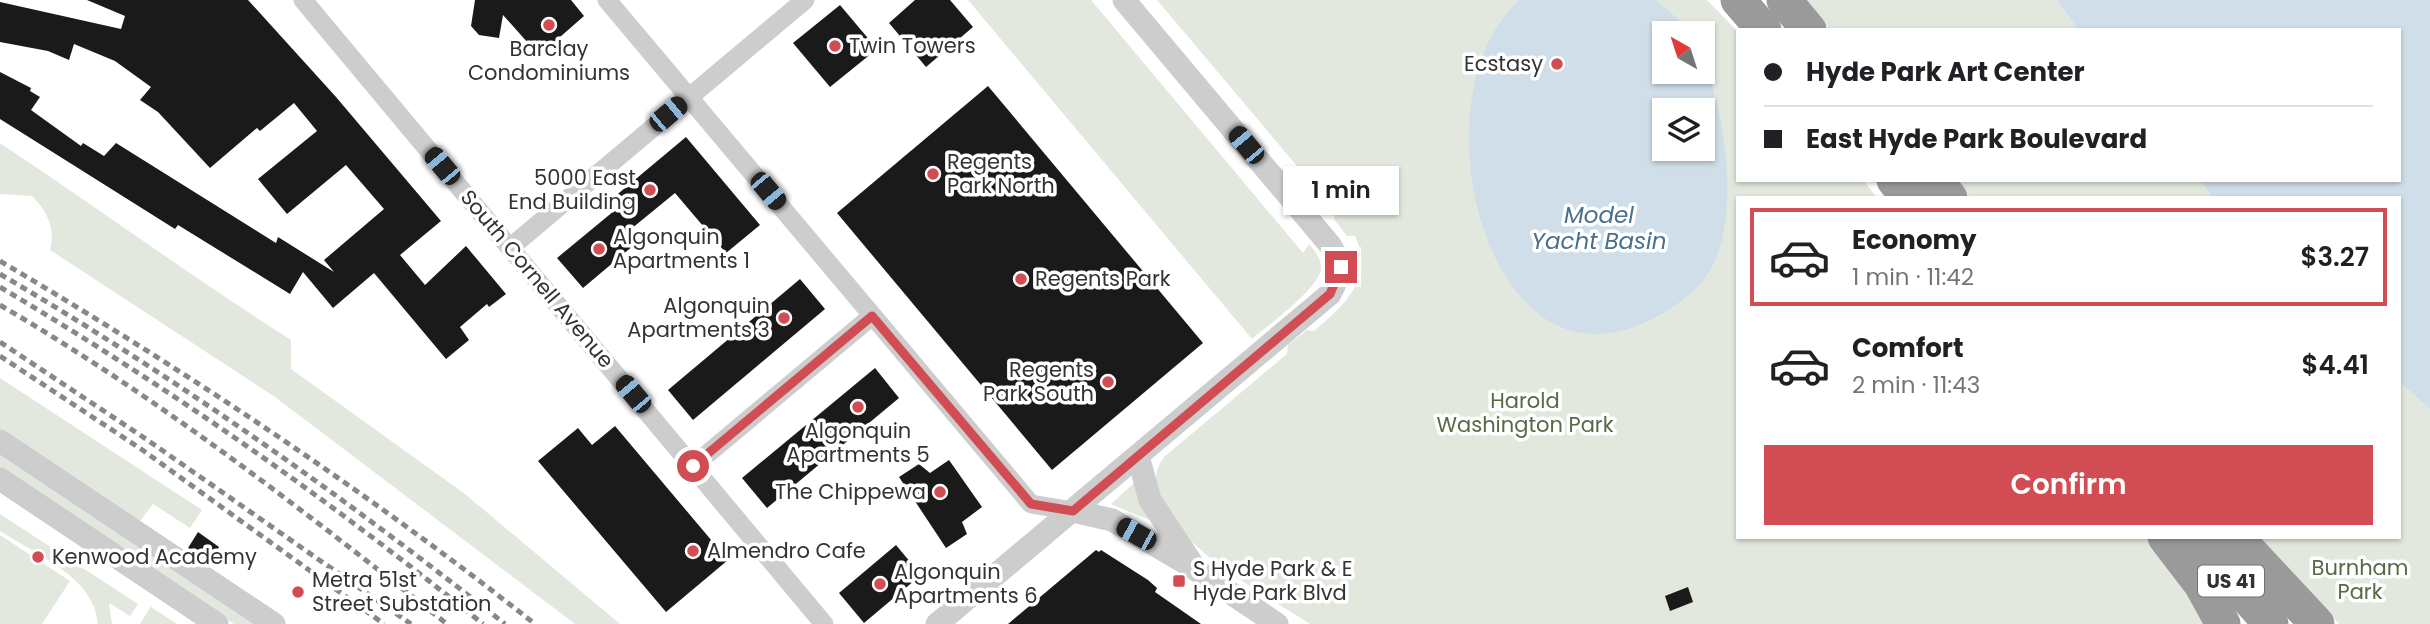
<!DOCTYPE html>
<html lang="en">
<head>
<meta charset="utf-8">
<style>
	:root { --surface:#fff; --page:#f2f2f2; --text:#202124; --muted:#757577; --line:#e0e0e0; --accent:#d14d53 }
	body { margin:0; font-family:Poppins,sans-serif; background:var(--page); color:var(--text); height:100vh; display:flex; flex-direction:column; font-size:26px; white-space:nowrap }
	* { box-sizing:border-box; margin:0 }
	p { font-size:23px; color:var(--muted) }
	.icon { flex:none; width:38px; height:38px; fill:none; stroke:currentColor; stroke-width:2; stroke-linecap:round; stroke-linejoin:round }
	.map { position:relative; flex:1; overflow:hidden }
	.side { position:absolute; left:1736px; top:196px; width:665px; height:343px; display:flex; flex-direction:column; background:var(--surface); border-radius:0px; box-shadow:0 2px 5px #0004 }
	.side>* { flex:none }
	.top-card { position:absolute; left:1736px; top:28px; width:665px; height:154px; border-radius:0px; box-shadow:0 2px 5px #0004; display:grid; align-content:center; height:154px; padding:0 28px; background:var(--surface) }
	.needle { width:46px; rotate:321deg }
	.fabs { position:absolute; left:1652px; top:21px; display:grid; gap:14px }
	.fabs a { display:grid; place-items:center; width:63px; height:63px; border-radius:0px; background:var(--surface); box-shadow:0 2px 5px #0004; font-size:35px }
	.end { position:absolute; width:32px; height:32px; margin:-16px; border:9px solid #d14d53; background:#fff; box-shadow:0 0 0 4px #fff }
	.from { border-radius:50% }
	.bubble { position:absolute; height:49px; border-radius:0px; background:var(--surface); box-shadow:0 2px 5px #0004; font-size:23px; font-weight:600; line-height:49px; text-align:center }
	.car { position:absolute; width:21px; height:42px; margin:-21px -10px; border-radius:9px; box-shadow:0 0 5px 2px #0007; background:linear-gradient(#222 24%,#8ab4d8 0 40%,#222 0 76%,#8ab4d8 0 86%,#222 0) }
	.top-card b { display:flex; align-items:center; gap:24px; height:66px; font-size:26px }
	.top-card b+b { border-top:2px solid var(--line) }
	.top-card i { width:18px; height:18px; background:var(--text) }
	ul { padding:12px 0 0; list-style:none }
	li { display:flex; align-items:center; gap:21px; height:98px; margin:0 14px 10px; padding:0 14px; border:4px solid transparent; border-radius:0px }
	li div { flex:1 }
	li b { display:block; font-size:26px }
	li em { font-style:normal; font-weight:600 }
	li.on { border-color:var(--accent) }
	li>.icon { width:63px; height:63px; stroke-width:1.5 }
	.action { display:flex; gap:14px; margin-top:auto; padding:14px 28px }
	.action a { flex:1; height:80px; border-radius:0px; background:var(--accent); color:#fff; font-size:28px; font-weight:600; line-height:80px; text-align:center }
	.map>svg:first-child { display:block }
	.green { fill:#e2e8dd; fill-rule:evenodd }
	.water { fill:#cfdee8; fill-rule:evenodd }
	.building { fill:#1a1a1a }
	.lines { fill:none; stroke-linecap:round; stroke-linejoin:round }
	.minor { stroke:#cdcdcd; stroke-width:19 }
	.tertiary { stroke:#cdcdcd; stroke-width:23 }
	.motorway { stroke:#9a9a9a; stroke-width:35 }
	.rail { stroke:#888; stroke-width:5; stroke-dasharray:7 5; stroke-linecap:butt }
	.route { stroke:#d14d53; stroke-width:9 }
	.poi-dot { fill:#d14d53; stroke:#fff; stroke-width:2.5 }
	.labels { text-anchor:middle; stroke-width:7; stroke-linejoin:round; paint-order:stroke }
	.shield { fill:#fff; stroke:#707070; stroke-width:2 }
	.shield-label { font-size:19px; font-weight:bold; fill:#333 }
	.poi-label { font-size:21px; fill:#333; stroke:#fff; text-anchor:start }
	.street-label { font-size:21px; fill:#333; stroke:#fff }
	.park-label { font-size:21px; fill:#556a45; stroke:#fff }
	.water-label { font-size:23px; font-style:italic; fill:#49708c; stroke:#fff }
</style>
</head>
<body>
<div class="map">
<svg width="2430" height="624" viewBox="0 0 2430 624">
	<rect width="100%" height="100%" fill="#fff"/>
	<!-- green -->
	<g class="green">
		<path d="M968,0H1091L1303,253L1309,244C1315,251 1321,258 1321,268C1321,287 1267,326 1252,339Z"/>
		<path d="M1157,0H1707L1738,32V180H1863L1877,198H1738V537H2155L2215,624H1310C1268,596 1119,518 1164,457L1287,354L1288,345L1307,330L1314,331C1344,305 1375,279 1355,236H1347L1334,219L1335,211ZM1664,33H1703V72H1664ZM1664,110H1703V149H1664Z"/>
		<polygon points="1805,0 2057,0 2078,30 1830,30"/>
		<path d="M0,143C98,208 192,277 291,340V369L465,494L620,624H575L275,397L50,250C56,228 47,211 32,196L0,194Z"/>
		<polygon points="1956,180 2199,180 2213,198 1971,198"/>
		<polygon points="0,378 202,510 190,528 153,504 140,521 0,431"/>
		<polygon points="2399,382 2430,409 2430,624 2339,624 2256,537 2399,537"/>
		<polygon points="0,453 257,624 234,624 0,469"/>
		<polygon points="1136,481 1152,521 1111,504"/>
		<path d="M0,514L138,604L130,616L109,603L112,624H98C95,577 35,554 0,531Z"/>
		<polygon points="0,535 70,581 42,624 0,624"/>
		<polygon points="151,606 151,607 177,624 140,624"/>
	</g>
	<!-- water -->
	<g class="water">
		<path d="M1519,0H1656L1678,19L1688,33H1664V72H1703V60C1725,113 1739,209 1714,263C1703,287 1675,308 1652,319C1533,379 1471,245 1469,146C1468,93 1479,38 1519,0ZM1664,110H1703V149H1664Z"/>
		<polygon points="2057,0 2430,0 2430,409 2399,382 2399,198 2213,198 2199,180 2399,180 2399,30 2078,30"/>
	</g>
	<!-- building -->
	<g class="building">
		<polygon points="87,0 248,0 336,97 441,221 400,255 425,285 466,246 506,294 489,307 487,304 460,327 469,340 446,359 374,273 333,308 303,272 290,294 178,225 175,229 0,119 0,72 31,88 30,91 40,97 31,110 81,146 83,143 104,156 116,143 276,243 278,237 334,272 324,260 384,209 346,165 287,214 258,179 317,131 294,103 260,131 257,128 210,168 158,112 140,100 151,87 115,61 74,44 69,60 48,51 0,42 0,2 121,29 125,16"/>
		<polygon points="475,0 571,0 584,16 544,51 541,48 536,52 503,15 499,38 479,35 471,26"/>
		<polygon points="915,0 950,0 973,27 926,67 889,23"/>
		<polygon points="840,5 877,49 830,87 793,43"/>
		<polygon points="988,86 1203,343 1052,470 837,213"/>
		<polygon points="686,137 760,225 726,253 675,193 631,229 640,240 583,288 557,258 620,206 613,198"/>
		<polygon points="800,279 825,309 693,420 668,390"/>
		<polygon points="875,368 899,398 767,508 742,478"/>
		<polygon points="615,426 728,560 666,612 538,461 578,428 592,445"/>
		<polygon points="949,460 982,507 962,522 967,534 946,548 899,477 919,464 930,473"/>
		<polygon points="198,532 219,547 211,563 188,548"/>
		<polygon points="896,545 921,575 864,623 839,593"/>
		<polygon points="1096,550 1099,552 1101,550 1148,580 1157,588 1155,592 1201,624 1008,624"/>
		<polygon points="1688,587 1693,602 1670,611 1665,596"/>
	</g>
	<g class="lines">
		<!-- minor -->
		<g class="minor">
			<polyline points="303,0 824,624"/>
			<polyline points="607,0 1031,504 1073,511"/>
			<polyline points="511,247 805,0"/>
			<polyline points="693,466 872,316"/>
		</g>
		<!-- tertiary -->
		<g class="tertiary">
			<polyline points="0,441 274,624"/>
			<polyline points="1138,456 1150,500 1193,565"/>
			<polyline points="0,479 217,624"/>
			<polyline points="1073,511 1112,520 1184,562 1277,624"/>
			<path d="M937,624L1330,294C1341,274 1342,264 1330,245L1124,0"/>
		</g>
		<!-- motorway -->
		<g class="motorway">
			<polyline points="1738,0 1764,30"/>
			<polyline points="1784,0 1809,30"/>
			<polyline points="1894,180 1909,198"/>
			<polyline points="1936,180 1950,198"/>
			<polyline points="2165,537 2201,584 2223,624"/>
			<polyline points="2193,537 2271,624"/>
			<polyline points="2236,537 2317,624"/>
		</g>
		<!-- rail -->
		<g class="rail">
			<path d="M0,261C185,370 366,491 535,624"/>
			<path d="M0,274C177,378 344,497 505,624"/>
			<path d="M0,287C170,388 330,500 483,624"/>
			<path d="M0,305C159,398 303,510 447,624"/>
			<polyline points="0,342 146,439 411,624"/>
			<polyline points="0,356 141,449 384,624"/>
		</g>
	</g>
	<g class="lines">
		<!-- route -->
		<polyline class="route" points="693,466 872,316 1031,504 1073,511 1330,294 1341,267"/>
	</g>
	<!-- markers -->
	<g class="poi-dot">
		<circle cx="549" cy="25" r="7"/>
		<circle cx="835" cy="46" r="7"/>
		<circle cx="1557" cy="64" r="7"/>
		<circle cx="933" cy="174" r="7"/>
		<circle cx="650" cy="190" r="7"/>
		<circle cx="599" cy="249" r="7"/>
		<circle cx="1021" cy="279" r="7"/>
		<circle cx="784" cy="318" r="7"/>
		<circle cx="1108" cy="382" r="7"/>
		<circle cx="858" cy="407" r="7"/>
		<circle cx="940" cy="492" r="7"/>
		<circle cx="693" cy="551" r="7"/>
		<circle cx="38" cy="557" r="7"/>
		<rect x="1172" y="574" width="14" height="14" rx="3.5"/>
		<circle cx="880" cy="584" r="7"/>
		<circle cx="298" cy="592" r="7"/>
	</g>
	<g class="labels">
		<!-- shield labels -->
		<rect class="shield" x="2198" y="565.5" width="66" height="31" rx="5"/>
		<g class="shield-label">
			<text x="2231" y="588">US 41</text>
		</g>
		<!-- poi labels -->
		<g class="poi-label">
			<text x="849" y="53">Twin Towers</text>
			<text x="549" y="56" text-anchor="middle">Barclay<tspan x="549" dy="24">Condominiums</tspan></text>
			<text x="1543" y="71" text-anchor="end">Ecstasy</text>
			<text x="947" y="169">Regents<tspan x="947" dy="24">Park North</tspan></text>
			<text x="636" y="185" text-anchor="end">5000 East<tspan x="636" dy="24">End Building</tspan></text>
			<text x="613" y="244">Algonquin<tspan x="613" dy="24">Apartments 1</tspan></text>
			<text x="1035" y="286">Regents Park</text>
			<text x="770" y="313" text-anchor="end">Algonquin<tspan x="770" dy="24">Apartments 3</tspan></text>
			<text x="1094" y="377" text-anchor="end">Regents<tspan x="1094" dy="24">Park South</tspan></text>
			<text x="858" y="438" text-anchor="middle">Algonquin<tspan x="858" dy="24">Apartments 5</tspan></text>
			<text x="926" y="499" text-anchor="end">The Chippewa</text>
			<text x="707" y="558">Almendro Cafe</text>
			<text x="52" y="564">Kenwood Academy</text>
			<text x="1193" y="576">S Hyde Park &amp; E<tspan x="1193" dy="24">Hyde Park Blvd</tspan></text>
			<text x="894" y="579">Algonquin<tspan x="894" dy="24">Apartments 6</tspan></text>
			<text x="312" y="587">Metra 51st<tspan x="312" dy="24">Street Substation</tspan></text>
		</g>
		<!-- street labels -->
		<g class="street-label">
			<text transform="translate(537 279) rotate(50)" y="7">South Cornell Avenue</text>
		</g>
		<!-- park labels -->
		<g class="park-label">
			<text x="1525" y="408">Harold<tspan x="1525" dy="24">Washington Park</tspan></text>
			<text x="2360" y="575">Burnham<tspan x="2360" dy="24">Park</tspan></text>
		</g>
		<!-- water labels -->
		<g class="water-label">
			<text x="1599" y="223">Model<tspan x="1599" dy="26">Yacht Basin</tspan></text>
		</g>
	</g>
</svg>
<div class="fabs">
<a><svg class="needle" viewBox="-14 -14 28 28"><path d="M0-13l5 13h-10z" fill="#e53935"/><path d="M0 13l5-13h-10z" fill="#757577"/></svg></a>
<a><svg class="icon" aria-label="layers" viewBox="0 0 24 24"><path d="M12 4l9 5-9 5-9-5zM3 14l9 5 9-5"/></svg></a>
</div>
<i class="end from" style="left:693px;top:466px"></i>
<i class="end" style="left:1341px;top:267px"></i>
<div class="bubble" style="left:1283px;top:166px;width:116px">1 min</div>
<i class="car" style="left:668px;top:114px;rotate:50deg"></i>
<i class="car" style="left:1246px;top:145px;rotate:320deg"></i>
<i class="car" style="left:442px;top:166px;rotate:320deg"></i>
<i class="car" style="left:768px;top:191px;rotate:140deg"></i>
<i class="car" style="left:633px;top:394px;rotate:320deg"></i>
<i class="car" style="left:1136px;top:534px;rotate:299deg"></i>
<div class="top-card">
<b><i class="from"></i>Hyde Park Art Center</b>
<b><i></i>East Hyde Park Boulevard</b>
</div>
<section class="side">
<ul>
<li class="on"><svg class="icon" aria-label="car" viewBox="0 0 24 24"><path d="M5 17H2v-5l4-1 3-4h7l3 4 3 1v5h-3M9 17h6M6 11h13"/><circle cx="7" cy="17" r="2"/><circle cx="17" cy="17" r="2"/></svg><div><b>Economy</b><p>1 min · 11:42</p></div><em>$3.27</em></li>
<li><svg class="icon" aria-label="car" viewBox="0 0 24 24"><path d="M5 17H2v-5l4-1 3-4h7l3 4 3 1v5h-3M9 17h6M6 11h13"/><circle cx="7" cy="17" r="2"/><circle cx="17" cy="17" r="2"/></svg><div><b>Comfort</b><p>2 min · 11:43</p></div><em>$4.41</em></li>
</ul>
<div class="action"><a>Confirm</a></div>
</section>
</div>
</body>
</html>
